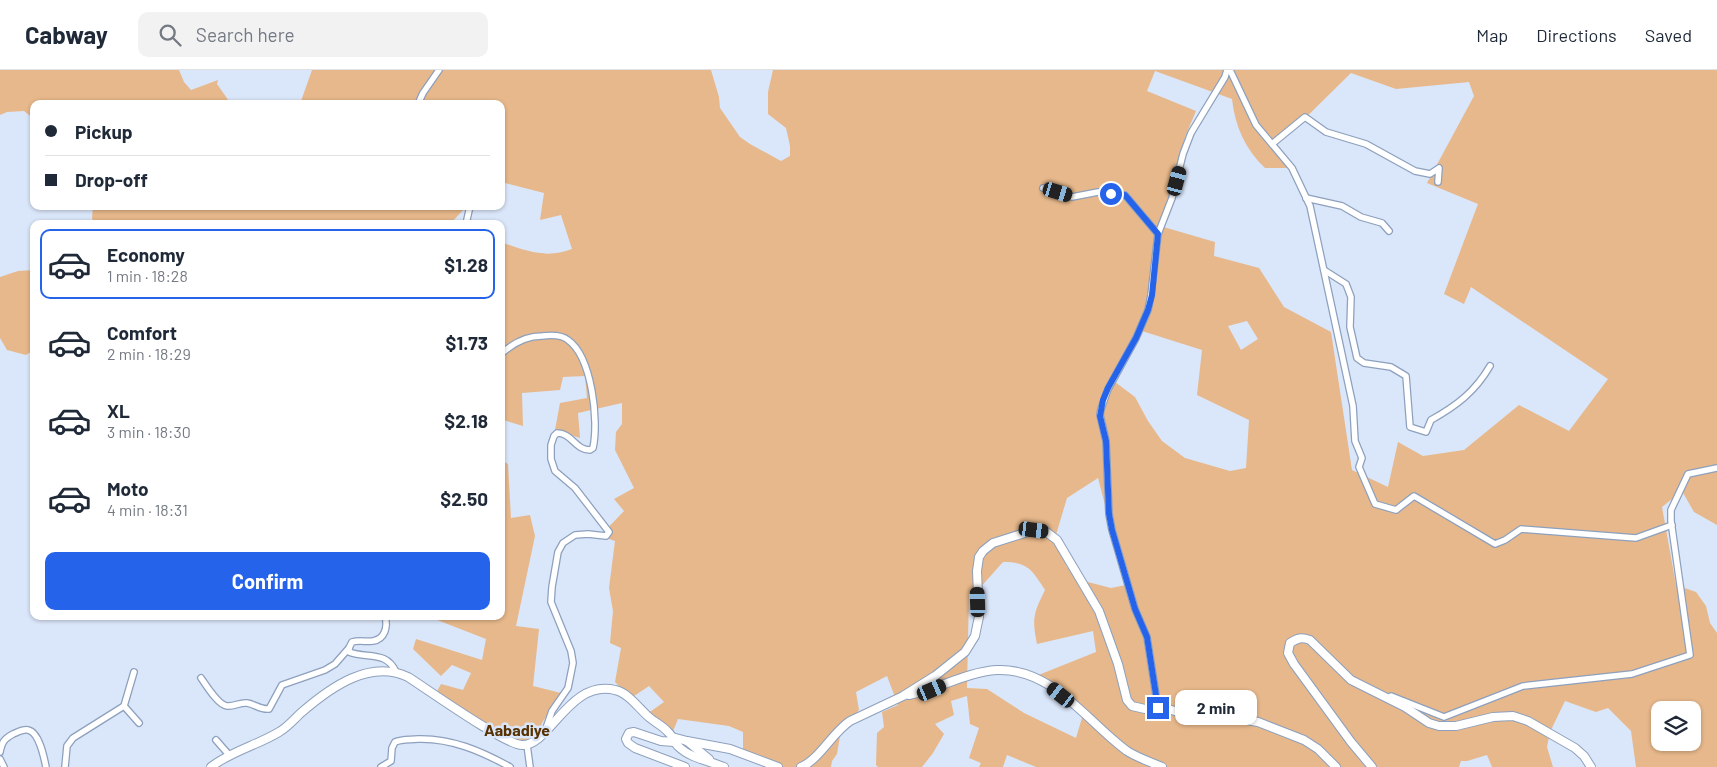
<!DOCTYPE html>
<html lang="en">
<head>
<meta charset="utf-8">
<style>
	:root { --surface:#fff; --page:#f2f2f3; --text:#1f2937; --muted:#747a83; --line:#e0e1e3; --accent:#2563eb }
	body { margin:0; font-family:Barlow,sans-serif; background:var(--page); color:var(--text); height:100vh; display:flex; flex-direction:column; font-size:19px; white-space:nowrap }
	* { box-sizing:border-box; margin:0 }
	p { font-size:16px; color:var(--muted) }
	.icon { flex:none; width:28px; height:28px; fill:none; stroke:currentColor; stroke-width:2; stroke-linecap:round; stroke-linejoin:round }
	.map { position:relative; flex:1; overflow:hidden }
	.drawer { position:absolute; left:30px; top:150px; width:475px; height:400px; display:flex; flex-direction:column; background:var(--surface); border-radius:10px; box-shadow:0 1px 4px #0004 }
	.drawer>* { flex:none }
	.banner { position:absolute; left:30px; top:30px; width:475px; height:110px; border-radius:10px; box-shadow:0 1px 4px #0004; display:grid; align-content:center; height:110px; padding:0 15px; background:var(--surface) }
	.buttons { position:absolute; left:1651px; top:631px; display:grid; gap:10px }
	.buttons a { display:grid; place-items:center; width:50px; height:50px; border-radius:10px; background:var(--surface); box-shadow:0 1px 4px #0004; font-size:25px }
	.end { position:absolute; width:22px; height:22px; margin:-11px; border:6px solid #2563eb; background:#fff; box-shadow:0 0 0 2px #fff }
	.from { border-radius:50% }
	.bubble { position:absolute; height:35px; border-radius:10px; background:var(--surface); box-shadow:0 1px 4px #0004; font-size:16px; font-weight:700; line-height:35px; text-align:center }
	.car { position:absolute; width:15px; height:30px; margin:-15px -8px; border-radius:6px; box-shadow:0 0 4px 1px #0007; background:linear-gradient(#222 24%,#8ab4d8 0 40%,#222 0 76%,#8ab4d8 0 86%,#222 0) }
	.banner b { display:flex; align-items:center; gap:18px; height:48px; font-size:19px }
	.banner b+b { border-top:1px solid var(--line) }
	.banner i { width:12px; height:12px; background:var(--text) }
	ul { padding:9px 0 0; list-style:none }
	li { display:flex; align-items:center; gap:15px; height:70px; margin:0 10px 8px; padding:0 5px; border:2px solid transparent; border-radius:10px }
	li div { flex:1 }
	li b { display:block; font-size:19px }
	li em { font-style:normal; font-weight:700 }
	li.on { border-color:var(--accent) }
	li>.icon { width:45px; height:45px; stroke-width:1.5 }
	.cta { display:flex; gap:10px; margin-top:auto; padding:10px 15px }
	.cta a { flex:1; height:58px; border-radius:10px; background:var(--accent); color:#fff; font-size:20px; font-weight:700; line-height:58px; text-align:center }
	header { display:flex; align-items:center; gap:30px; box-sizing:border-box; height:70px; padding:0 25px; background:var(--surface); border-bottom:1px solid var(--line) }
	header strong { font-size:24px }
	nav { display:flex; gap:28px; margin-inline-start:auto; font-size:18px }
	.search { width:350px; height:45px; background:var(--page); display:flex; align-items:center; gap:12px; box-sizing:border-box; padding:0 18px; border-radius:10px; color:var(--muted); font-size:19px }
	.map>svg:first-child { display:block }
	.green { fill:#e7b88b; fill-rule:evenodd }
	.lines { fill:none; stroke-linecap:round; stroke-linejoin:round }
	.street-casing { stroke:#8da0bd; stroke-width:8 }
	.secondary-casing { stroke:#8da0bd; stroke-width:10 }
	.street { stroke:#fff; stroke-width:5.5 }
	.secondary { stroke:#fff; stroke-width:8 }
	.route { stroke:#2563eb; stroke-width:6 }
	.labels { text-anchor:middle; stroke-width:5; stroke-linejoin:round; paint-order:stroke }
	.quarter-label { font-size:16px; font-weight:bold; fill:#573100; stroke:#dae6f9 }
</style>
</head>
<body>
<header>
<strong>Cabway</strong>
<div class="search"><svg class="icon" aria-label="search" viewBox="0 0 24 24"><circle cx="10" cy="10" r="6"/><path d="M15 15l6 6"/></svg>Search here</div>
<nav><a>Map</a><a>Directions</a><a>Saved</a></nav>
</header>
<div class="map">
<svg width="1717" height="697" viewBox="0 0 1717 697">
	<rect width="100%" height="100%" fill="#dae6f9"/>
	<!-- green -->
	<g class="green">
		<polygon points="0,0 179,0 184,12 191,20 218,10 217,14 231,34 34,34 34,49 24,41 7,42 0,45"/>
		<path d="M312,0H711L719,27L720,38L740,67L750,74L781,91L790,86V76L786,58L768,44V22L773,0H1717V455L1694,442L1682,421L1662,437L1676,515L1696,522L1706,536L1710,553L1717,563V697H1636L1631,661L1608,638L1596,642L1565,631L1550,662L1547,677L1553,697H1492L1487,685L1467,691H1461L1459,697H1162L1152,692L1149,697H1036L1007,685L1003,697H979L981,693L969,688L979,658L970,654L967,626L951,631L954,645L935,654L944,664L933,683L922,697H878L876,695L877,663L884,657L882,642L898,635L887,606L856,622L859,640L841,660L837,684L832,691L831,697H782L767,693L743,679V662L729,656L678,649L671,666L644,646L664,632L649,616L631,628L615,612L621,578L610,573L613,541L609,518L615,471L600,466L624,441L614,429L634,418L615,380L616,362L622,354V333L578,343L580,368L555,360L560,333L587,328L585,306L563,307L560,320L522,323L523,356L503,350L501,353V172C525,181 547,189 572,179L561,145L540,150L544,123L501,112V34H300ZM1155,1L1232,29C1235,56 1245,79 1265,98H1289L1276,72L1287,66L1351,3L1396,19L1469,12L1474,26L1427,113L1478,134L1444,224L1464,234L1471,217L1608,309L1569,361L1519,335L1464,380L1423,386L1398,372L1388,417L1352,400L1331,262L1284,237L1259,198L1214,186L1215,172L1160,156L1185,67L1196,41L1147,21ZM1247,251L1258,269L1241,280L1228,256ZM1142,261L1202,280L1197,325L1249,350L1246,398L1230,401L1185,388L1162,371L1148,351L1135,327L1115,312ZM1098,408L1126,515L1111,518L1084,511L1067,497L1055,468L1067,428ZM1003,492C1028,492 1032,500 1045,520C1033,544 1032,549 1037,574L1093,561L1096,582L1036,606L1047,620L1084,641L1076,668L1024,643L987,619L967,618L969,523L978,520ZM1660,640H1692V672H1660Z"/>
		<polygon points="93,136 467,136 450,154 94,154 92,148"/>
		<polygon points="34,200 34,280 26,285 7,280 0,268 0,207 18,201"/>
		<polygon points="501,390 508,394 511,448 530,445 535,466 516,556 539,559 533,616 561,623 542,653 538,665 535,668 520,674 435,625 441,614 463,620 471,603 452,595 441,606 413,579 416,569 482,590 486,569 427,546 501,546"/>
	</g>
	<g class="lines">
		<defs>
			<g id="street">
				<polyline points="1230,0 1256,55 1292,98 1310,136 1353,336 1355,371 1362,388 1359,397 1375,434 1396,440 1414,426 1495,474 1505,470 1521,459 1636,468 1672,455"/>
				<polyline points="418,34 423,23 439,0"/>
				<polyline points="1272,74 1305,47 1326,62 1366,74 1415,101 1430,104 1439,98 1438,112"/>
				<polyline points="1043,118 1072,127 1098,122 1125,125 1158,164"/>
				<polyline points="1306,128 1342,136 1361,147 1382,153 1389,161"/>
				<polyline points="466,154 470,136"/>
				<path d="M1324,200L1346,214L1351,227L1350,257L1357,288L1364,293L1391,297L1406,306L1410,357L1426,362L1431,350C1456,336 1475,322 1490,296"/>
				<path d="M501,284C513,273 526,266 542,266C550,265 562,265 568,270C592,287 599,351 593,378L590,380C575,380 572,363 557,363L554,366L551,375V389L555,401L575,418L609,462L606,466L588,464L575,465L563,473L558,482L552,517L551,532L571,581L573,593L568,618L552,641L545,661"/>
				<path d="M385,546C388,557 385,569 373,571C366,572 359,570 352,572L349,578V582C367,589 386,580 396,602"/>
				<path d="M201,608C206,615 218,635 227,636C234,637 240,632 247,633C255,634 260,640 269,639L282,615L325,600L335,594L349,578"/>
				<polyline points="1388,628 1391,626 1444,647 1523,616 1632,604 1690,585 1671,451 1671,440 1688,404 1717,398"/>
				<polyline points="124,636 139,653"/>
				<polyline points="1158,638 1147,567 1135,539 1112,460 1109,444 1106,371 1100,345 1101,339 1108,319 1136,268 1148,240 1151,225 1158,164 1172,128 1183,84 1191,63 1225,7 1227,0"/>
				<polyline points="216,670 230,686"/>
				<polyline points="527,675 530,697"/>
				<path d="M0,682C2,672 4,669 13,664C18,662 23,659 28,660C39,662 44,687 46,697"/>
				<polyline points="0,689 4,697"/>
				<polyline points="65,697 67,676 73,668 124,636 134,602"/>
				<path d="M381,697L391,691L392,678L395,672C402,669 410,670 418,669C451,668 481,681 510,697"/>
			</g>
			<g id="secondary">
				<path d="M909,625C939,619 966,602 997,600C1053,598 1087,652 1127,681C1138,688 1151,692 1162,697"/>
				<polyline points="672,667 687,671 709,689"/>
				<polyline points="687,671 730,679 778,697"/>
				<polyline points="674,672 661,671 634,662 629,663 626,669 628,673 635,678 685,697"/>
				<path d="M211,697C231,681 258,675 279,662C288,657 295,648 302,642C331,617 370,589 408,607C427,619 505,675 522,675C550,676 569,609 615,620C629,623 639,639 650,648C656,653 663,656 668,662C673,666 674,673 679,677C690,688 710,691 724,697"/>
				<path d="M801,697C820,689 832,663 850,651L903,626L935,606L965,582L975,566L977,556L979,547L977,501L979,487L983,481L993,473L1034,460L1045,461L1057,470L1099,541L1118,594L1127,630L1132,636L1145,639H1168L1198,648H1235L1258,652L1304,670L1318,679L1336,697"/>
				<path d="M1372,697L1351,672L1294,594L1288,583L1290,573C1298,568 1301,567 1310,570L1351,610L1405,637L1429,653L1439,656H1456L1493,647L1513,646L1528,651L1575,678L1584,686L1591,697"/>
			</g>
		</defs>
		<!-- street casing -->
		<use href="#street" class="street-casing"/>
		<!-- secondary casing -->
		<use href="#secondary" class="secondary-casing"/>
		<!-- street -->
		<use href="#street" class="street"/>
		<!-- secondary -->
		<use href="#secondary" class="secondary"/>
	</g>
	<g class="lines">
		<!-- route -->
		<polyline class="route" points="1111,124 1125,125 1158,164 1152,225 1148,240 1136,268 1108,318 1103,330 1100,346 1106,371 1109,444 1112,460 1135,539 1147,567 1158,638"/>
	</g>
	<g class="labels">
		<!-- quarter labels -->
		<g class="quarter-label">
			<text x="517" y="666">Aabadiye</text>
		</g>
	</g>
</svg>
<div class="buttons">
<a><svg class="icon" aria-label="layers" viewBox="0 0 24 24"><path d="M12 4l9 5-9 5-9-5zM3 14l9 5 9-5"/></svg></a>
</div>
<i class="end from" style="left:1111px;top:124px"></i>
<i class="end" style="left:1158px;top:638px"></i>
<div class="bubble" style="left:1175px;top:620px;width:82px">2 min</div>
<i class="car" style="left:1177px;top:111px;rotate:15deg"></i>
<i class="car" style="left:1058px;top:122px;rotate:107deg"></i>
<i class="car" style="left:1034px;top:460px;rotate:97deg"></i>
<i class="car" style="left:978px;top:532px;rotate:358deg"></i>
<i class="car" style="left:932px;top:620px;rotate:67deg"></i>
<i class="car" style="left:1061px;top:625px;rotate:308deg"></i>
<div class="banner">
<b><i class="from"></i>Pickup</b>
<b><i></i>Drop-off</b>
</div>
<section class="drawer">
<ul>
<li class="on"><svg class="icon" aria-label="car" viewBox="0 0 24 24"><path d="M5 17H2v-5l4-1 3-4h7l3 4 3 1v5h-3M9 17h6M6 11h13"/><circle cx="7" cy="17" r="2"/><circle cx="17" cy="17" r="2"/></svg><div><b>Economy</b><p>1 min · 18:28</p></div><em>$1.28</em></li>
<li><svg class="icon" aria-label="car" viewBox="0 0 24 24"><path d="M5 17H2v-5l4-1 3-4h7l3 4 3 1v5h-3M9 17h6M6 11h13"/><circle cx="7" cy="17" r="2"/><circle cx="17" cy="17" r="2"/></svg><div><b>Comfort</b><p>2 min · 18:29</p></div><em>$1.73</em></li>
<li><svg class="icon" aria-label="car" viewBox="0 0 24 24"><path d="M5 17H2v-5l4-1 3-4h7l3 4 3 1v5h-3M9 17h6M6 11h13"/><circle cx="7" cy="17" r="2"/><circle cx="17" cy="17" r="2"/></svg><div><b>XL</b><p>3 min · 18:30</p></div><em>$2.18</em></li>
<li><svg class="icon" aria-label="car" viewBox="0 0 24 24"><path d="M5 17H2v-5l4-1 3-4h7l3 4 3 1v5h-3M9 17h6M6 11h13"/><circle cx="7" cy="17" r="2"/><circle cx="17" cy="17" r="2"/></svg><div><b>Moto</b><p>4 min · 18:31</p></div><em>$2.50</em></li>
</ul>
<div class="cta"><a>Confirm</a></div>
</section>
</div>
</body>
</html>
